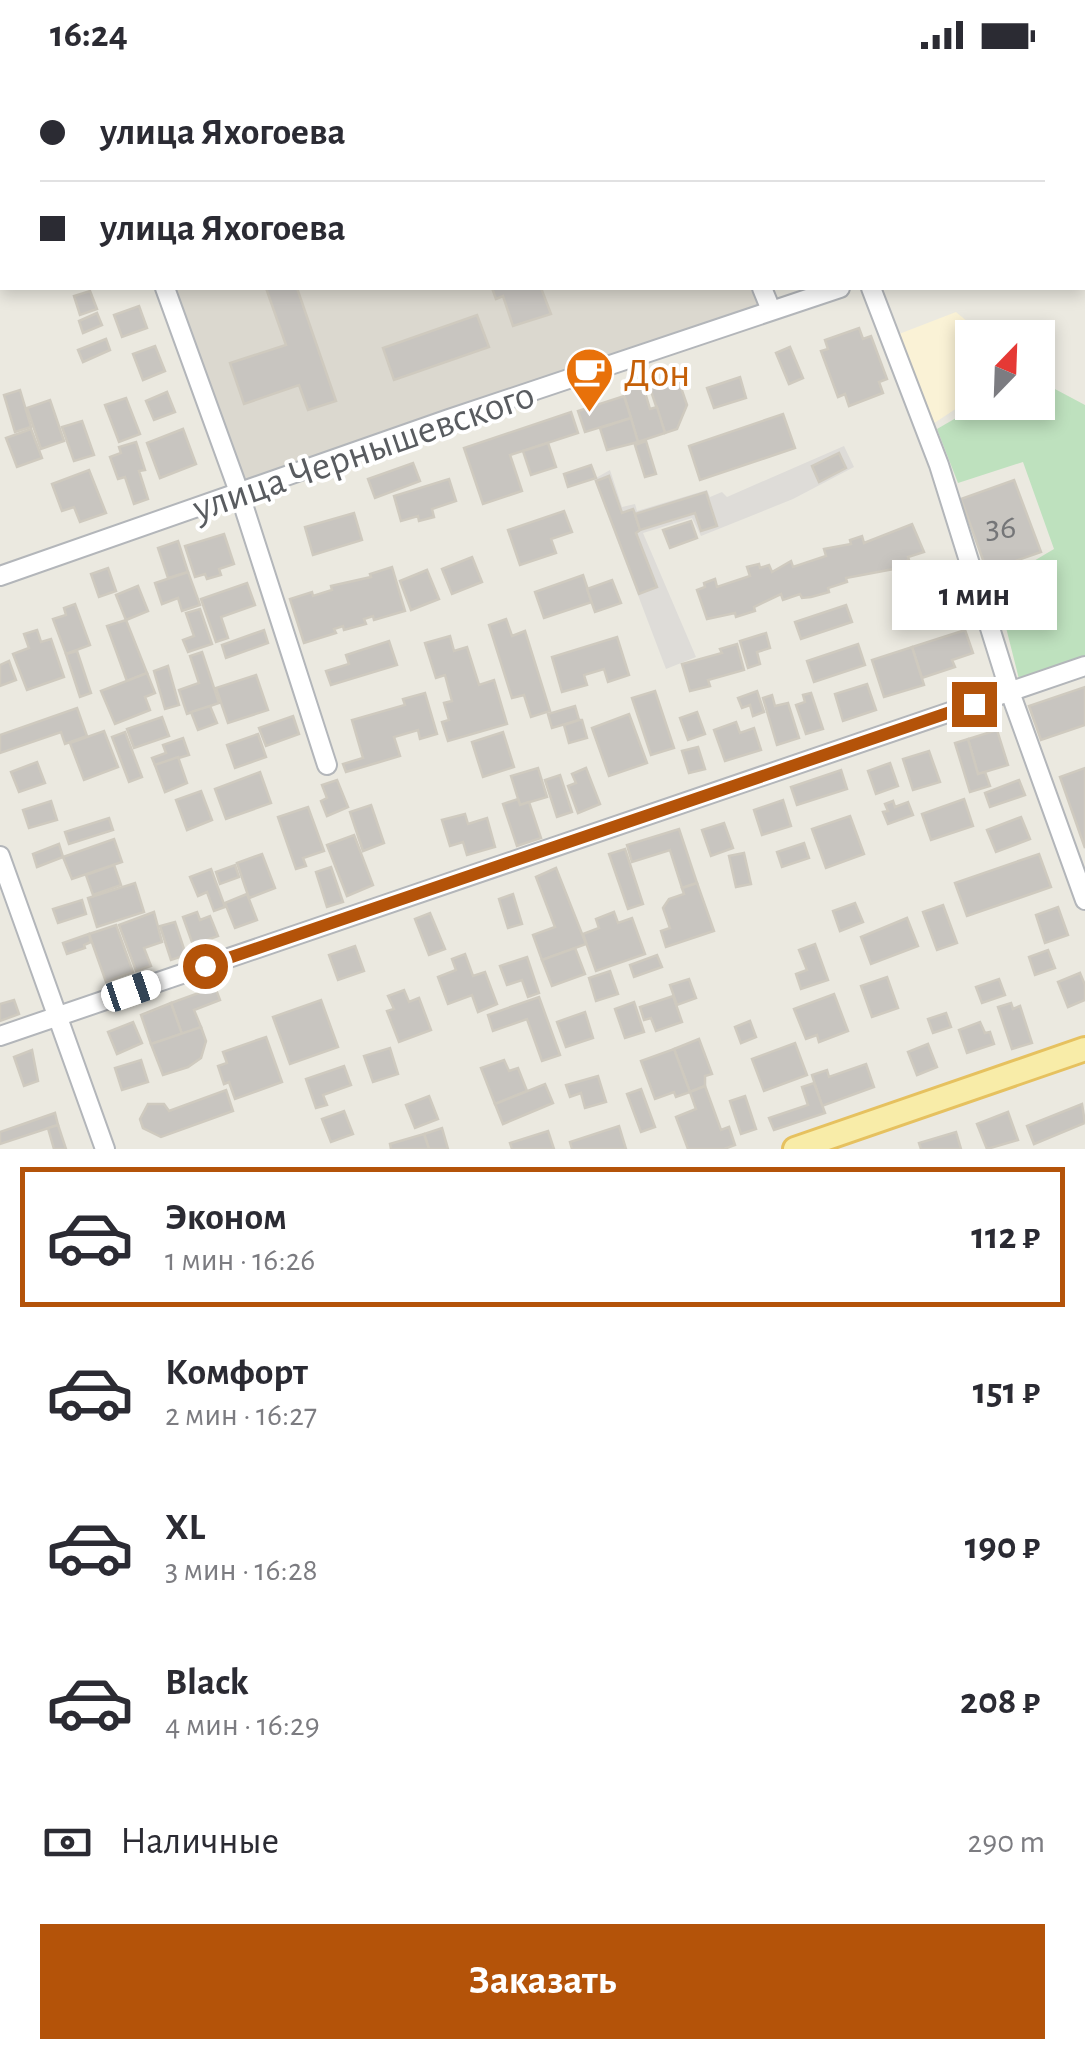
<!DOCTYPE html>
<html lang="ru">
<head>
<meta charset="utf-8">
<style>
	:root { --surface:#fff; --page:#f7f7f7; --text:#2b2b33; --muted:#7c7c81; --line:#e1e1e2; --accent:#b45309 }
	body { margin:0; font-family:"Alegreya Sans",sans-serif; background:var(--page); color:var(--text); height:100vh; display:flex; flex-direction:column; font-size:38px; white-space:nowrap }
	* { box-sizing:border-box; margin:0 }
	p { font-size:32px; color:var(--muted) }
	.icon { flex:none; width:55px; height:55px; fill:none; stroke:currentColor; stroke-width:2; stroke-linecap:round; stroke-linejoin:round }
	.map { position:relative; height:1079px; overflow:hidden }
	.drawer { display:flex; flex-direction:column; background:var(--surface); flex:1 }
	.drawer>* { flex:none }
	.top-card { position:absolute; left:0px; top:0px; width:1085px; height:220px; box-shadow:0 5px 15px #0003; display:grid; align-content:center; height:220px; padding:0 40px; background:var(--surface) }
	.needle { width:65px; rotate:23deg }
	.fabs { position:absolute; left:955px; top:250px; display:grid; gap:20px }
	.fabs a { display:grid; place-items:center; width:100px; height:100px; border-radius:0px; background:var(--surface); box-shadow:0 5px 15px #0003; font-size:50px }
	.end { position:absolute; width:45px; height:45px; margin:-22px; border:12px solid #b45309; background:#fff; box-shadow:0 0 0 5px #fff }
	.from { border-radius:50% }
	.bubble { position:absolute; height:70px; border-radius:0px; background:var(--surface); box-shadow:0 5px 15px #0003; font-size:32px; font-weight:700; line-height:70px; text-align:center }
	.car { position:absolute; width:30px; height:60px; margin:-30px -15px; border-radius:12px; box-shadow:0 0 8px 2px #0007; background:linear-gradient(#fff 24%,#345 0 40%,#fff 0 76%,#345 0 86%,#fff 0) }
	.top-card b { display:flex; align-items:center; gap:35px; height:95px; font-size:38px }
	.top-card b+b { border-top:2px solid var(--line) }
	.top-card i { width:25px; height:25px; background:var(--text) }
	ul { padding:18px 0 0; list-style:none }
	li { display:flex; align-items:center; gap:30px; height:140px; margin:0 20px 15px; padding:0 20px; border:5px solid transparent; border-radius:0px }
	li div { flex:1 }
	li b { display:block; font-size:38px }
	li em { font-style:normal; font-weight:700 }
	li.selected { border-color:var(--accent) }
	li>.icon { width:90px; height:90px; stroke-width:1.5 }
	.pay { display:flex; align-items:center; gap:25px; height:110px; padding:0 40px; font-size:38px }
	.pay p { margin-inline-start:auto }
	.cta { display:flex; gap:20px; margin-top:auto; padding:20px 40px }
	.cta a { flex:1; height:115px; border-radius:0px; background:var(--accent); color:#fff; font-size:40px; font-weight:700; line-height:115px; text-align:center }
	.status { display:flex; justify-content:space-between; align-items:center; height:70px; padding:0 50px; background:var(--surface); direction:ltr }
	.status svg { height:28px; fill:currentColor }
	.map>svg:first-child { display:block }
	.commercial { fill:#faf2d6 }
	.industrial { fill:#dedcd8 }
	.education { fill:#dbd8cf }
	.green { fill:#bee1be }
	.building { fill:#c8c5c0; stroke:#cfcabf; stroke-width:2.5 }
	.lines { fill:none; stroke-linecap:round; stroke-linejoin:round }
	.minor-casing { stroke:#b3b6ba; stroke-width:22 }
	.major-casing { stroke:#e6c15f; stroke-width:28 }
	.minor { stroke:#fff; stroke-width:18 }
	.major { stroke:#f8eca8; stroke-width:22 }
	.route { stroke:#b45309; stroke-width:12 }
	.labels { text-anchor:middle; stroke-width:8; stroke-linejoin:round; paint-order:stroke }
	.number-label { font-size:35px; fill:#757678 }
	.food-label { font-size:40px; fill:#c56008; stroke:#fff; text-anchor:start }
	.street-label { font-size:40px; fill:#595c60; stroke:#fff }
</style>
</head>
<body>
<div class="status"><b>16:24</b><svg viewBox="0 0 49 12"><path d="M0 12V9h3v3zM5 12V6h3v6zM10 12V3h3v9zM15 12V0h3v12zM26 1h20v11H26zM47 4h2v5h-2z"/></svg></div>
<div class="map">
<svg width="1085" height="1079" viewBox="0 0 1085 1079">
	<rect width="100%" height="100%" fill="#ebe9e0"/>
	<!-- commercial -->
	<polygon class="commercial" points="956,242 986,267 972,268 972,328 933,354 899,264"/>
	<!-- industrial -->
	<polygon class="industrial" points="844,376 854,397 793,429 701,466 692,448 643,463 696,587 666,599 594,409 610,400 622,437 635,434 637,441 707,420 710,427 722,422 727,427"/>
	<!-- education -->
	<g class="education">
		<polygon points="86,0 559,0 560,2 87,2"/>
		<polygon points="165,218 762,218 771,240 239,422"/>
	</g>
	<!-- green -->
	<polygon class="green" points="1038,310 1085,335 1085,586 1019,609 995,514 1054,479 1023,392 958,413 937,359 982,333 1038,332"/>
	<!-- building -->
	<g class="building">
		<polygon points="266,218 297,218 336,331 308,340 299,315 244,334 230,293 286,275"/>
		<polygon points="492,218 541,218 551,244 513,256 503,226 496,229"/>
		<polygon points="90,221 97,239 80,245 74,226"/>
		<polygon points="139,236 147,258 122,267 114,245"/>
		<polygon points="97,243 102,255 83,263 79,251"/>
		<polygon points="477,245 489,277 394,310 383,278"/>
		<polygon points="859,258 863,269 871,266 887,309 879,312 883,323 849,336 845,324 838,327 821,281 828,279 825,270"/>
		<polygon points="106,269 110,280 83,292 78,280"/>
		<polygon points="155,276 165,301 143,310 133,284"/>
		<polygon points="790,277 803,308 789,314 776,283"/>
		<polygon points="740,307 746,328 714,338 707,318"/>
		<polygon points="678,309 687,335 677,359 665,363 650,318"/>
		<polygon points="642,312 650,339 657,337 665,363 638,372 622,318"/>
		<polygon points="20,320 31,357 15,362 4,325"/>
		<polygon points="167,322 175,342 154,350 146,331"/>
		<polygon points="624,326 631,348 585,362 578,341"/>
		<polygon points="126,328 140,364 119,372 105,335"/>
		<polygon points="50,330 64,371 41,379 27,338"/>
		<polygon points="571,342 578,363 510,385 522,421 483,434 464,378"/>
		<polygon points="783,344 795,378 700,410 689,376"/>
		<polygon points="631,348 638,372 607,380 600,358"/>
		<polygon points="82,351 94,385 74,391 62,357"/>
		<polygon points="31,359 42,388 17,397 6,368"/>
		<polygon points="183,359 196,394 160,408 147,373"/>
		<polygon points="646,371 656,404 645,407 635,375"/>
		<polygon points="136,372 145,400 139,401 148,429 134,434 125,407 118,409 110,387 121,383 119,377"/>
		<polygon points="548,373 556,397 531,405 523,381"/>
		<polygon points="839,383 846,398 819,412 812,396"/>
		<polygon points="413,393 420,411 375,428 368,409"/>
		<polygon points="591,395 596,408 568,417 564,404"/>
		<polygon points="89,400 106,443 80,452 74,437 62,441 52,414"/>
		<polygon points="609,406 622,443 633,439 635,444 640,460 636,463 657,517 639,524 596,411"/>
		<polygon points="449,409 456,431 432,439 434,447 419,451 418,446 401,451 394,426"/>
		<polygon points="1014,410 1041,482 987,501 961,429"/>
		<polygon points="706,422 717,456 701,461 695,443 640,460 635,444"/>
		<polygon points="564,441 572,462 551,469 556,483 520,495 508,460"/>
		<polygon points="354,443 362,470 313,485 305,457"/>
		<polygon points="691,451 697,468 670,478 663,460"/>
		<polygon points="912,454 924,482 908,487 909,490 898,494 899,498 846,508 847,512 828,518 829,522 811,527 802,528 800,524 783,530 781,524 754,537 755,541 736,547 735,543 707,549 697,520 705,517 704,513 715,509 717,517 750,506 747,497 759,494 760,498 769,495 772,502 791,491 793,497 826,486 824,479 851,474 850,470 862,466 864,473"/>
		<polygon points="224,464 234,494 219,499 221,505 207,509 205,504 195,507 185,476"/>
		<polygon points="178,471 188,502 168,508 158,478"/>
		<polygon points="472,487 482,512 452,524 442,499"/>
		<polygon points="392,497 405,541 374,550 373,546 364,549 366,554 344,560 343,556 334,559 336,563 304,573 290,529 312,522 313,526 332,520 331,516 371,507 370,504"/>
		<polygon points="108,498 116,521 99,527 91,504"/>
		<polygon points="951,499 955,511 945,514 950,531 931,538 926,522 909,527 905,515"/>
		<polygon points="427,500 439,529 411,540 400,511"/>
		<polygon points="188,502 200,535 182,541 178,528 162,534 155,513"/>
		<polygon points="583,505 592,532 544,548 535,522"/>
		<polygon points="612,510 621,533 595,542 587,519"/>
		<polygon points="247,513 255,535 221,547 228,568 216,572 201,529"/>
		<polygon points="138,516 148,541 126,550 116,525"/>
		<polygon points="75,534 90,575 66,584 53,549 66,545 64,538"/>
		<polygon points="846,535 852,552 801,569 795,552"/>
		<polygon points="200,539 212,574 188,582 183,570 194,566 186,543"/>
		<polygon points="506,549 512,566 525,561 550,641 531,647 524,625 512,628 489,555"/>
		<polygon points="126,550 147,603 127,611 107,556"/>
		<polygon points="37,560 41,572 51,569 64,607 27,620 13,584 29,578 24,564"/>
		<polygon points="264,560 268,573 226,588 222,575"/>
		<polygon points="965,560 973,583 952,590 955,597 922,608 912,577"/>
		<polygon points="766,563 770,578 757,582 760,594 748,598 740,571"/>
		<polygon points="450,566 454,581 467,577 479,615 494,610 507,654 448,671 442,652 449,650 444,633 452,631 445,605 436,608 425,573"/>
		<polygon points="617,567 629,605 608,612 604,599 584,605 587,615 562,622 552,587"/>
		<polygon points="389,571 397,595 331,615 326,601 349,594 346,585"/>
		<polygon points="737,574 744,600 708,610 710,616 690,621 682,594 722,583 720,579"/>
		<polygon points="858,574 865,595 814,612 807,591"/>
		<polygon points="912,577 924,615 884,627 872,590"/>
		<polygon points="77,581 91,623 80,627 66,584"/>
		<polygon points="202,582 219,633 187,644 179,620 199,613 190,586"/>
		<polygon points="9,591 16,610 0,616 0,595"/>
		<polygon points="168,596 179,635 165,639 154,601"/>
		<polygon points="147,603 155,623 145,627 150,640 115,654 101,621"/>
		<polygon points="256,605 268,640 228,653 216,618"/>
		<polygon points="867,614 876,640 843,651 835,624"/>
		<polygon points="1085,617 1085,655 1041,670 1029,636"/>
		<polygon points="655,621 674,678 651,685 632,628"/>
		<polygon points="757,621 764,642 753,646 750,635 742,638 738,628"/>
		<polygon points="425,623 437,664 420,669 418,660 394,667 400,686 346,702 343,694 363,688 352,650 405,635 403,629"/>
		<polygon points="811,623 823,659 806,664 796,635 805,632 803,625"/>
		<polygon points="772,625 775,636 788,633 799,668 777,675 763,628"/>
		<polygon points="210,636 217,653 198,660 191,642"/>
		<polygon points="575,636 579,650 552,658 548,644"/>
		<polygon points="77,638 87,666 65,674 61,662 0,683 0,665"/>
		<polygon points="697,642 705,664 688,670 680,648"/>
		<polygon points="629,644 647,693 609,706 592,658"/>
		<polygon points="293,646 299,664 266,676 259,658"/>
		<polygon points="162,647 169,666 134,678 127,659"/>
		<polygon points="579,650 582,650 587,668 569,673 564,655"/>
		<polygon points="736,652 740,663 754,658 761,680 725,691 714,660"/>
		<polygon points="997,660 1008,695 978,704 968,669"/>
		<polygon points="104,661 118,697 84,710 70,673"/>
		<polygon points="125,662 142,707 129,712 112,667"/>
		<polygon points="503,662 514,697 483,707 472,672"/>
		<polygon points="258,664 266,687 235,698 227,675"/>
		<polygon points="183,668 189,685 155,695 152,688 166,683 163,675"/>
		<polygon points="968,669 978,704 985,702 990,716 970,722 955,673"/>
		<polygon points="698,677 705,699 689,703 682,681"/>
		<polygon points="929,681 940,712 913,720 903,689"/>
		<polygon points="178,687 187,713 165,722 155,695"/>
		<polygon points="37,692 45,713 19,722 11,702"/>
		<polygon points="890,693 898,716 876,724 868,701"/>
		<polygon points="538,698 547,727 520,735 511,706"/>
		<polygon points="586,698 600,734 578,743 568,716 576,713 572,704"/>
		<polygon points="1085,698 1085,778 1060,707"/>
		<polygon points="841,700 847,719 797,735 791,717"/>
		<polygon points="260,702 271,733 226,749 215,719"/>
		<polygon points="560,705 572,742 557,747 545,710"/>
		<polygon points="337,710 348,737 327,746 321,731 327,728 322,715"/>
		<polygon points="1019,710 1025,725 990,737 985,723"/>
		<polygon points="201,721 212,750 187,760 176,730"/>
		<polygon points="518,729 520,735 529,732 541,768 517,776 503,734"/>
		<polygon points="964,729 973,756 931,770 922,744"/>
		<polygon points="783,730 791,756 762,765 754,740"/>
		<polygon points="51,731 57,750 29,758 23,740"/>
		<polygon points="893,731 895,737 908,732 913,745 888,754 883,742 888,741 885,734"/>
		<polygon points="371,735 384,773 363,781 350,742"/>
		<polygon points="308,737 324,781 303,788 306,796 296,799 278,747"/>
		<polygon points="465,744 468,754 487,748 495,777 467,785 463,772 450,776 442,750"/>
		<polygon points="850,746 864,784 826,798 812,759"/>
		<polygon points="1021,747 1030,769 996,782 987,760"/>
		<polygon points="109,748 113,760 69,774 65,762"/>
		<polygon points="724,753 733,778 711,786 702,760"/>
		<polygon points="679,759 697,813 682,818 670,780 632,792 627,775"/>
		<polygon points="354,765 373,815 347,826 327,775"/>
		<polygon points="114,769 122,792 72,809 63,787"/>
		<polygon points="804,773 809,788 782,797 777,782"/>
		<polygon points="59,774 63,787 37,797 33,784"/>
		<polygon points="625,779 643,834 628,839 609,784"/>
		<polygon points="744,783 751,814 736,817 729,786"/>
		<polygon points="262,784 275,818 249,828 237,793"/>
		<polygon points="1039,784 1051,817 967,846 955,813"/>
		<polygon points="114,795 121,815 93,825 86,805"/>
		<polygon points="235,795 239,807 220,814 216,802"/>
		<polygon points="331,797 343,832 327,837 316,802"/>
		<polygon points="556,798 586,874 542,890 533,865 555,857 536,807"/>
		<polygon points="211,799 225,837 214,841 207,822 198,826 190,807"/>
		<polygon points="135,813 144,842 97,857 88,828"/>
		<polygon points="697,813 714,861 666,877 661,861 670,858 663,838 669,829 684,824 682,818"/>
		<polygon points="247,824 257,850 235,858 225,833"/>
		<polygon points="513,824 522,854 508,858 499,829"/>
		<polygon points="82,830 86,844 58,853 53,839"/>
		<polygon points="855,833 863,852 840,861 833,841"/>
		<polygon points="943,835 957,873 937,880 923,842"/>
		<polygon points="1058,837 1068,865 1045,873 1036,845"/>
		<polygon points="154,842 162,872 144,878 151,896 136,901 119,855"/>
		<polygon points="197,842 200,850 210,846 218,866 193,875 183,847"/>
		<polygon points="614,842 618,853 632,848 645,884 596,901 583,864 599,858 596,849"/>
		<polygon points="430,843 445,879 429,885 415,849"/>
		<polygon points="907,848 918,876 871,894 861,867"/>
		<polygon points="175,852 186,885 171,890 160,856"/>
		<polygon points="116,855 133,902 106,912 89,864"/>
		<polygon points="89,864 91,872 84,875 85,878 67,884 63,873"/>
		<polygon points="815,874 828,910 801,919 796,904 807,900 799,880"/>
		<polygon points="355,876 364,901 338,910 329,885"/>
		<polygon points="575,878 585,904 552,916 542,890"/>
		<polygon points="1048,880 1055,898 1035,905 1029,887"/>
		<polygon points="465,884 473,906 485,902 497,934 478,942 472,925 448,934 438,907 456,900 452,889"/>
		<polygon points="657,885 662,897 634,907 630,895"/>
		<polygon points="527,887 539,923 528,927 522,910 507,915 500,896"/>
		<polygon points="610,901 618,924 596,931 589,908"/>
		<polygon points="1080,903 1085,915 1085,930 1068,937 1058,912"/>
		<polygon points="887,907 898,938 872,947 861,916"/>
		<polygon points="689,909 696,928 677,935 670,915"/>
		<polygon points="999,909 1005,925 982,933 976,917"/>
		<polygon points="215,917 220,930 194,940 201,957 182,964 171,933"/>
		<polygon points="404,920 409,932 419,928 431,960 399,972 387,941 394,939 388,926"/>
		<polygon points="834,924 848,961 819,972 817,965 806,969 794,939"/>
		<polygon points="673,926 682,952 656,961 651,948 644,950 640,937"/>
		<polygon points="539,927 560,985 542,991 527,949 493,961 488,945"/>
		<polygon points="14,930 19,944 0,951 0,934"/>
		<polygon points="321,930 338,977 290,994 273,947"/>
		<polygon points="634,932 644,962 625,968 615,939"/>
		<polygon points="171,933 182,964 151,974 141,945"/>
		<polygon points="1011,933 1013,939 1020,936 1032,973 1012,979 998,937"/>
		<polygon points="585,942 593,968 566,977 557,952"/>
		<polygon points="946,943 951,957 933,963 928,949"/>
		<polygon points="750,951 756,967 741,973 735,957"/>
		<polygon points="133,952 142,973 117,984 108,962"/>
		<polygon points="980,952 985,963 990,962 994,974 967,983 959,960"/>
		<polygon points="201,957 206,971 201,988 188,997 163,1005 151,974"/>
		<polygon points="266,967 282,1012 235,1029 229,1012 224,1014 218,996 227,993 223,982"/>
		<polygon points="699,969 712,1004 705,1006 705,1016 690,1022 674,979"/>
		<polygon points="795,973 807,1005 764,1021 752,989"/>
		<polygon points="928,974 937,997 917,1005 908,982"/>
		<polygon points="390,978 398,1004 373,1012 364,986"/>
		<polygon points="674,979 690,1022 676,1027 674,1022 655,1029 641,991"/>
		<polygon points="32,980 38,1011 24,1016 14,987"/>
		<polygon points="141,990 148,1012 122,1020 115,998"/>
		<polygon points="504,990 509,1001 518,998 527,1021 495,1034 481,998"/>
		<polygon points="866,994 874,1017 822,1036 812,1005 827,1000 829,1007"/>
		<polygon points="344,996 351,1015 323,1025 327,1035 316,1038 306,1009"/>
		<polygon points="598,1006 606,1032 585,1038 581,1023 570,1027 566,1015"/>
		<polygon points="814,1013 825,1043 774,1060 769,1048 808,1035 802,1017"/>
		<polygon points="545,1014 553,1033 503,1054 495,1034"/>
		<polygon points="705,1016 721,1060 729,1057 735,1075 724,1079 688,1079 676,1047 696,1039 690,1022"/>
		<polygon points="641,1019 655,1057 641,1062 627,1024"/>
		<polygon points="226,1020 233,1041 161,1067 143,1058 140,1049 148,1034 164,1034 169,1041"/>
		<polygon points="429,1026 438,1049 415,1058 406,1035"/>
		<polygon points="745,1026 756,1059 741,1064 730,1031"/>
		<polygon points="1082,1034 1085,1053 1034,1074 1027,1056"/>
		<polygon points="344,1041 353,1064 331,1072 322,1049"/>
		<polygon points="1008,1042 1018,1070 987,1079 977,1054"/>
		<polygon points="55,1043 58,1055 0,1074 0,1062"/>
		<polygon points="58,1055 66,1079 54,1079 48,1058"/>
		<polygon points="619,1056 626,1079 572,1079 570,1072"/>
		<polygon points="442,1058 448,1079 429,1079 424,1064"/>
		<polygon points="548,1061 554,1079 512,1079 510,1073"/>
		<polygon points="956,1062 961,1079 921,1079 919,1073"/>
		<polygon points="424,1064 429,1079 391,1079 390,1074"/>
	</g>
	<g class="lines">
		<defs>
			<g id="minor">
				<polyline points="86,0 87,2"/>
				<polyline points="701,0 702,2"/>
				<polyline points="1082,147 1085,147"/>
				<polyline points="1082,200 1085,201"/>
				<polyline points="165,218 239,422 327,695"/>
				<polyline points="762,218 771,240"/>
				<polyline points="871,218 939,395 1010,622 1085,830"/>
				<polyline points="0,506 449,349 840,218"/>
				<polyline points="0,786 105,1079"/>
				<polyline points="0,966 1085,596"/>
			</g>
			<polyline id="major" points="795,1079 1085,979"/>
		</defs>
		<!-- minor casing -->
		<use href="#minor" class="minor-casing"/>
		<!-- major casing -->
		<use href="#major" class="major-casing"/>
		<!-- minor -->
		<use href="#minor" class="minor"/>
		<!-- major -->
		<use href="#major" class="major"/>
	</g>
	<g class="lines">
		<!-- route -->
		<polyline class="route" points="205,896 974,634"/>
	</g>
	<!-- icons -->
	<defs>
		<symbol id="cafe-pin" viewBox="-11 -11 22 30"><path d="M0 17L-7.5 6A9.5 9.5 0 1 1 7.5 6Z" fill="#e8710a" stroke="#fff"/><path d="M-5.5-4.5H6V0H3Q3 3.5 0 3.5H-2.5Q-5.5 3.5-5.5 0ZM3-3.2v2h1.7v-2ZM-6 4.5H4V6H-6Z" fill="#fff"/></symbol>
	</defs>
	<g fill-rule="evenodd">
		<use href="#cafe-pin" x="562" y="274" width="55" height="75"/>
	</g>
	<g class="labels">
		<!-- number labels -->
		<g class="number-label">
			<text x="1001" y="468">36</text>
		</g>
		<!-- food labels -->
		<g class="food-label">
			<text x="624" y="316">Дон</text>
		</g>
		<!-- street labels -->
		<g class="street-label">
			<text transform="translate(363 380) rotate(-19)" y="14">улица Чернышевского</text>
		</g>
	</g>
</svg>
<div class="fabs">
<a><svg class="needle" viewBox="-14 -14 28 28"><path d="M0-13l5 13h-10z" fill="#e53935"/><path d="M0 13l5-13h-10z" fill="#7c7c81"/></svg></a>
</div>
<i class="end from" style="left:205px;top:896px"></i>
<i class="end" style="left:974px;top:634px"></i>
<div class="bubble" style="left:892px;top:490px;width:165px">1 мин</div>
<i class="car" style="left:131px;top:921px;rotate:71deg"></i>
<div class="top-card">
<b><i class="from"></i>улица Яхогоева</b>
<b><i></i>улица Яхогоева</b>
</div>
</div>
<section class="drawer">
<ul>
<li class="selected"><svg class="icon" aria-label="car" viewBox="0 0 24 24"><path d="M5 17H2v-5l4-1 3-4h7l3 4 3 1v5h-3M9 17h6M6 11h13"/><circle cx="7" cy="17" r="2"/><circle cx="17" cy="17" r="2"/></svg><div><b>Эконом</b><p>1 мин · 16:26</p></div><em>112 ₽</em></li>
<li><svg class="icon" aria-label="car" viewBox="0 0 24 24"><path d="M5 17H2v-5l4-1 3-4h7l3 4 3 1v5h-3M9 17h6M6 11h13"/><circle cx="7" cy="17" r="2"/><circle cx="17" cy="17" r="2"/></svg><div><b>Комфорт</b><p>2 мин · 16:27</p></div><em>151 ₽</em></li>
<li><svg class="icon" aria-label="car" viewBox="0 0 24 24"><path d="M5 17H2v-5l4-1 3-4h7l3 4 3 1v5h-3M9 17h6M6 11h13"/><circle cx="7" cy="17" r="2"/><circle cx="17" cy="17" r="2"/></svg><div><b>XL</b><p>3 мин · 16:28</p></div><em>190 ₽</em></li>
<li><svg class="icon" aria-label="car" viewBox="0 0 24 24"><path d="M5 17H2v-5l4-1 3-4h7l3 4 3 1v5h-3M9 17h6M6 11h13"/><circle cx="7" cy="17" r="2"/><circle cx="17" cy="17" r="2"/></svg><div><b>Black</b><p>4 мин · 16:29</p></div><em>208 ₽</em></li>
</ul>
<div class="pay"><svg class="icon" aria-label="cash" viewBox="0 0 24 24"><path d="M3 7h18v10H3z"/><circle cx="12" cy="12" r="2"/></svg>Наличные<p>290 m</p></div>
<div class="cta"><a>Заказать</a></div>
</section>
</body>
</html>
